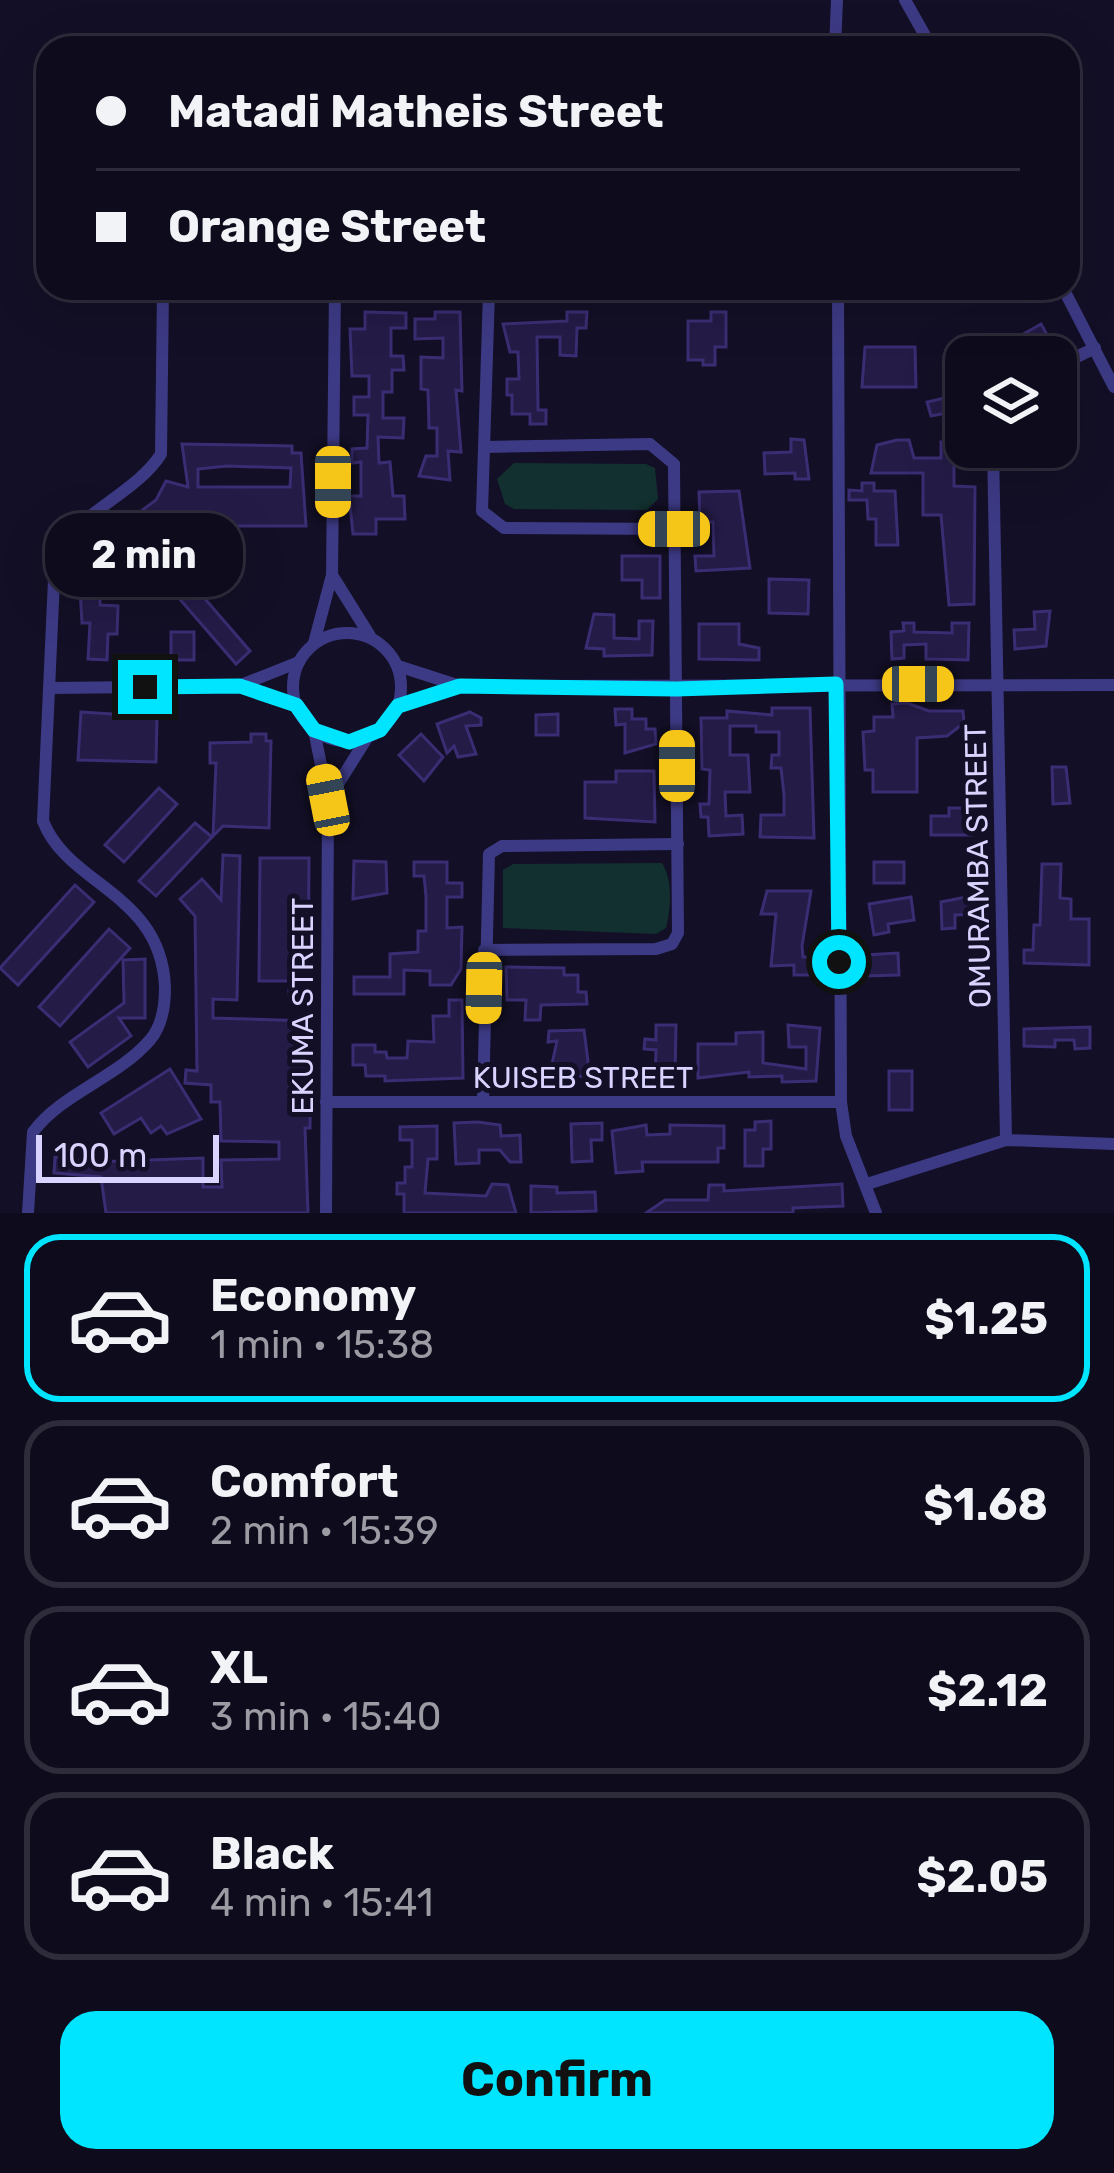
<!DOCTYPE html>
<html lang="en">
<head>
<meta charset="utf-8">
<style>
	:root { --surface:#0e0b1c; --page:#171425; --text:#f1f3f6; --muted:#9b9ba3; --line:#2e2b3b; --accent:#00e5ff }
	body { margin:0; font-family:Rubik,sans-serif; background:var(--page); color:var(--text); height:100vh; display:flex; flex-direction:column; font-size:45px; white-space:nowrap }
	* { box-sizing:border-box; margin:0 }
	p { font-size:39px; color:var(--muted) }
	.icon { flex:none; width:66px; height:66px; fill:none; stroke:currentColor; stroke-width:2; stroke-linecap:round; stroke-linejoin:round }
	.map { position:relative; height:1213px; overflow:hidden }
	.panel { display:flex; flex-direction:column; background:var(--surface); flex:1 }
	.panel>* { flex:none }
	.hud { position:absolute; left:36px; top:36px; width:1044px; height:264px; border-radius:36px; box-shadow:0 12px 48px #0002,0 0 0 3px var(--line); display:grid; align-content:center; height:264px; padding:0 60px; background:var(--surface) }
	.fabs { position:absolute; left:945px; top:336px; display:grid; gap:24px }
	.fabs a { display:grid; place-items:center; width:132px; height:132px; border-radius:24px; background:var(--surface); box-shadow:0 12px 48px #0002,0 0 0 3px var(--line); font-size:60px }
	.scale { position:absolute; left:36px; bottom:30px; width:183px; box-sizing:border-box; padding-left:12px; border:6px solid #d9d4ff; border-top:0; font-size:33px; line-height:42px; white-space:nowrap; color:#d9d4ff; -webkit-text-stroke:9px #130f26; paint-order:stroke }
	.end { position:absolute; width:54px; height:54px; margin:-27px; border:15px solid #00e5ff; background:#111; box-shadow:0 0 0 6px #111 }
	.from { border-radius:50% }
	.bubble { position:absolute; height:84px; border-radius:36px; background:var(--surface); box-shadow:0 12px 48px #0002,0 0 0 3px var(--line); font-size:39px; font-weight:700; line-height:84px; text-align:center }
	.car { position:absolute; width:36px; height:72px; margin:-36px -18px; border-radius:15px; box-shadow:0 0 9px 3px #0007; background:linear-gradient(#f5c518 24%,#345 0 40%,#f5c518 0 76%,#345 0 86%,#f5c518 0) }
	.hud b { display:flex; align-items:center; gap:42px; height:114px; font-size:45px }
	.hud b+b { border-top:3px solid var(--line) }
	.hud i { width:30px; height:30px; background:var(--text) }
	ul { padding:21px 0 0; list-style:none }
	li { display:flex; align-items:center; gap:36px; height:168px; margin:0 24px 18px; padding:0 36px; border:6px solid var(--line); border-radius:36px }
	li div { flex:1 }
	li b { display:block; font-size:45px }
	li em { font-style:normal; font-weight:700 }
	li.on { border-color:var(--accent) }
	li>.icon { width:108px; height:108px; stroke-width:1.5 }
	.cta { display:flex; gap:24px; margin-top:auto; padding:24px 60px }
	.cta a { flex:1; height:138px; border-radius:36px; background:var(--accent); color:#111; font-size:48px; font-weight:700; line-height:138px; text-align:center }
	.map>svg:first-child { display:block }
	.green { fill:#12302f }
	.building { fill:#241b47; stroke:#3b2d73; stroke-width:3; fill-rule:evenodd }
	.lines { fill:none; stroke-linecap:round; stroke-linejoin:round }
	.minor { stroke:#3d3a85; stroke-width:12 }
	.route { stroke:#00e5ff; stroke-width:15 }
	.labels { text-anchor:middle; stroke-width:10; stroke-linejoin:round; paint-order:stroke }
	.street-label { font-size:30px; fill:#d9d4ff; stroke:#130f26 }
</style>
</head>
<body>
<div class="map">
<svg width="1114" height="1213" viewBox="0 0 1114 1213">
	<rect width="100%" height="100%" fill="#130f26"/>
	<!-- green -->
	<g class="green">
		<polygon points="514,463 646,464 655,468 658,499 647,510 514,509 505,504 497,479"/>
		<path d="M662,863C673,880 671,909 666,928L656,934L503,928V870L513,864Z"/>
	</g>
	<!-- building -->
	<g class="building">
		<polygon points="365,312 406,313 406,328 391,328 391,356 403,356 404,370 392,370 392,392 383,392 383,418 404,418 403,438 378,437 379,463 390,462 393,496 404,496 405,519 376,519 376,534 353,534 349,496 361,496 361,462 352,463 352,449 367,448 368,415 354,415 354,397 369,397 369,376 352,376 350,329 365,329"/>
		<polygon points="435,312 460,312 462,391 456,390 461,452 448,451 450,480 419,476 426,456 437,456 437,428 429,428 428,390 421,389 421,357 443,358 443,338 415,339 415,319 435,319"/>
		<polygon points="567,312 587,312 586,328 577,328 576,356 560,355 560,337 537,337 538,410 546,410 546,424 530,424 530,414 512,414 512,395 507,395 507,379 519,379 518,352 510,352 503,324 567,321"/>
		<polygon points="711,312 726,312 726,347 715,347 715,365 703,365 703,360 688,360 688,321 711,321"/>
		<polygon points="1041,324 1050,340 1020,357 983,357"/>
		<polygon points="865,347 915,347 916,387 862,387"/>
		<polygon points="953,396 955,403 964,401 966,447 973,447 973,466 954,466 954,486 975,487 974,604 949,605 941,515 923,515 923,473 871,473 877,445 897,440 909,440 914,458 941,458 941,442 952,442 946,413 931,416 927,402"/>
		<polygon points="791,439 804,440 809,479 795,479 795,473 765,474 764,453 791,452"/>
		<path d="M182,444L292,446V453H301L306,526H187V518L143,553L137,545L103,572L87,551L156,500L166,481L188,487ZM227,466L291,468L290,487H198V469Z"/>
		<polygon points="862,483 874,483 874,491 895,491 898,545 876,545 876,519 868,519 867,500 849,500 849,490 862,491"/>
		<polygon points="739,491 750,568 696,571 695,556 714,556 713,522 700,522 699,492"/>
		<polygon points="194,547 206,564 187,578 250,651 236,664 158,574"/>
		<polygon points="622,556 660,556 660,598 642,598 642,580 622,580"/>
		<polygon points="79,573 100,573 100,605 118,606 117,634 108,634 107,660 88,659 90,623 82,623"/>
		<polygon points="769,579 809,580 808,614 769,613"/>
		<polygon points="1050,611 1046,646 1015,649 1014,630 1035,629 1034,612"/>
		<polygon points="594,614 614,615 614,638 639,639 639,621 653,621 652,655 604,656 604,649 586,648"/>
		<polygon points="903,623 914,623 914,632 952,633 952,623 969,623 968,660 926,659 926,644 904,645 904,658 892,659 891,632 904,631"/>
		<polygon points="699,624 739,624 739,644 759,648 759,660 699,659"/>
		<rect x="171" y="632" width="23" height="28"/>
		<polygon points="907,703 929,711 963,711 964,723 947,736 917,738 917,792 873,792 873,770 865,770 863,732 874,731 874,717 893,717 892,704"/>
		<polygon points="772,708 810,708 814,838 760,837 761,815 784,815 784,795 781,768 771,768 772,755 779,755 779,732 756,732 756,726 730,726 730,755 748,755 750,792 725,792 726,816 742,815 743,834 709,836 708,817 701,817 700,804 709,804 710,770 702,769 701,718 727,718 727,711 772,715"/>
		<polygon points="615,709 632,709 632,719 646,719 646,729 655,729 656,744 625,753 625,724 616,725"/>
		<polygon points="81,712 157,717 156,762 78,760"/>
		<polygon points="470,712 481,718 481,725 466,726 476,754 458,757 454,746 447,753 437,724"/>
		<polygon points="558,714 558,735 536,735 536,715"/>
		<polygon points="251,734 266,734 266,741 271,741 269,828 223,826 213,836 216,763 210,763 210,743 251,742"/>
		<polygon points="421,734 443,757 424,781 399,755"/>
		<polygon points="1052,767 1066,767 1070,803 1053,804"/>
		<polygon points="616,771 654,771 655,822 585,818 585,782 616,782"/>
		<polygon points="159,788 177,804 124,862 105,845"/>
		<polygon points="949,808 972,808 972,835 931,835 931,816 949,816"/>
		<polygon points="195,823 212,837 156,896 139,881"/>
		<polygon points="223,855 240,856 237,1000 213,999 213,1018 311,1021 310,1128 305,1128 308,1213 106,1213 101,1177 54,1173 55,1157 93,1162 203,1158 203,1187 222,1187 221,1160 279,1159 279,1142 221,1141 220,1102 211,1102 211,1085 185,1083 186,1070 197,1071 195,916 180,899 202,879 221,900"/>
		<polygon points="260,858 309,858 308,997 289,997 289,981 259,981"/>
		<polygon points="354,861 386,862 387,893 353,899"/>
		<polygon points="414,862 447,862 447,883 462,883 462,897 447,897 447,928 462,927 461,969 451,985 430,985 430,971 404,970 404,994 354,994 354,977 390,977 390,954 418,952 418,931 426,931 426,896 424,876 414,876"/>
		<rect x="874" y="862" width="30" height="21"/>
		<polygon points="1042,864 1061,864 1060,898 1071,899 1071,919 1089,919 1089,965 1024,963 1024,950 1033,950 1034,925 1040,925"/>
		<polygon points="75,885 94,902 18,985 0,968"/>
		<polygon points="767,891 811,891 802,946 803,957 811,957 811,975 794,975 794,965 771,966 776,914 761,914"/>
		<polygon points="976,895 977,914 955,915 955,928 942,929 941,902"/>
		<polygon points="911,897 914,920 888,924 889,932 874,935 869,904"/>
		<polygon points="109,929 130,948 60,1026 39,1007"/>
		<polygon points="898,953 899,975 864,976 864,955"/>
		<polygon points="145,959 145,1018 119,1018 131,1036 88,1067 70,1042 124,1003 123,960"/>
		<polygon points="506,967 564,968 564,975 578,975 578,992 586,992 587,1004 541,1005 540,1020 525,1020 526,1000 507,1000"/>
		<polygon points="449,1000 462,1000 463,1078 385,1081 385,1076 366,1076 365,1065 353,1065 353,1045 375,1045 375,1052 386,1052 387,1058 407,1058 408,1041 434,1042 433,1016 449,1016"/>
		<polygon points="656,1025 676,1025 675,1078 655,1078 656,1050 644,1049 645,1039 656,1040"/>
		<polygon points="788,1025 820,1028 816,1081 782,1082 782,1076 749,1077 749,1072 698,1078 698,1044 736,1044 736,1033 763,1032 763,1063 806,1069 806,1047 789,1047"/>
		<polygon points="1090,1027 1090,1048 1075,1049 1074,1040 1055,1040 1055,1047 1024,1046 1024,1029"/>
		<polygon points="584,1030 590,1077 550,1073 557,1041 548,1042 549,1031"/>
		<polygon points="170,1069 201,1119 167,1134 161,1126 151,1133 141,1118 114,1134 101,1113"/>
		<rect x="889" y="1071" width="23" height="39"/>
		<polygon points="771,1121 771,1149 763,1149 763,1166 745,1166 745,1130 755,1130 755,1122"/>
		<polygon points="478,1122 500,1125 501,1136 520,1135 521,1162 510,1162 500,1150 479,1150 479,1163 456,1164 454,1123"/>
		<polygon points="602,1123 602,1140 591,1140 592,1161 572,1162 571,1124"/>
		<polygon points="646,1125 647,1135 670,1134 670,1125 724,1126 724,1148 718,1148 718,1162 642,1162 643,1171 616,1173 612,1131"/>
		<polygon points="437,1126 437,1159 428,1159 425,1193 486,1196 492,1184 508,1185 516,1213 404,1213 404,1194 397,1194 397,1183 405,1183 405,1167 412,1167 412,1140 400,1140 400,1127"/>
		<polygon points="842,1184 843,1206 793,1208 793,1213 646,1213 665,1200 708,1200 709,1185 724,1185 724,1191"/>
		<polygon points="531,1186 557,1187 557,1193 595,1192 596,1211 531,1213"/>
	</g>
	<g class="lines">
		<!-- minor -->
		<g class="minor">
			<polyline points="905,0 932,48"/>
			<polyline points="835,48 837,0"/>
			<polyline points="838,288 841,1102 846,1136 876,1213"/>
			<polyline points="1063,288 1114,387"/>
			<polyline points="489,292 482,511 504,528 674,529"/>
			<polyline points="163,293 839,293"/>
			<polyline points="1056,367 1095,348"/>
			<polyline points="484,447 650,444 674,464 678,933 672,944 656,949 484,950"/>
			<polyline points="993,447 1006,1140"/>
			<polyline points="332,575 335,288"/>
			<circle cx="347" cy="687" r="54"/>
			<polyline points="314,643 332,575 370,636"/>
			<polyline points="398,666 460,686 398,706"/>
			<polyline points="241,685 299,662"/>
			<polyline points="460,686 1114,685"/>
			<polyline points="49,688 240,686 296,705"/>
			<polyline points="314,730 328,800 367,738"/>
			<polyline points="483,1101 489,854 502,846 678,844"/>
			<polyline points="326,1102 841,1102"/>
			<polyline points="867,1184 1006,1140 1114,1144"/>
			<path d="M28,1213L33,1132C62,1093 117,1078 150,1040C162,1026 165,1007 165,988C162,893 68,886 43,821L55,558C73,514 135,495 161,454L163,288"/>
			<polyline points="326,1213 328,800"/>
		</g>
	</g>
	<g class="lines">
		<!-- route -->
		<polyline class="route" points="145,687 240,686 296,705 314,730 349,742 380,730 398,706 460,686 676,689 836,684 839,962"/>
	</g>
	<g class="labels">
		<!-- street labels -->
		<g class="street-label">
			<text transform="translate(978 866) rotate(-91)" y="10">OMURAMBA STREET</text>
			<text transform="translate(303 1006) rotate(-90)" y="10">EKUMA STREET</text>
			<text x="583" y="1088">KUISEB STREET</text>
		</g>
	</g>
</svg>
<div class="fabs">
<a><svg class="icon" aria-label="layers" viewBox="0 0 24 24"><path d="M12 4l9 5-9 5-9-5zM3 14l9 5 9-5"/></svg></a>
</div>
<div class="scale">100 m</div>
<i class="end from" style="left:839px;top:962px"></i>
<i class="end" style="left:145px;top:687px"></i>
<div class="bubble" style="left:45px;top:513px;width:198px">2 min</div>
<i class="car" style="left:333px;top:482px;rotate:180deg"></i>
<i class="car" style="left:674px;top:529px;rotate:270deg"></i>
<i class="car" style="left:918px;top:684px;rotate:90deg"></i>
<i class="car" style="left:677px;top:766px;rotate:0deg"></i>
<i class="car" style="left:328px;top:800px;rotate:349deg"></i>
<i class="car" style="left:484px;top:988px;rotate:181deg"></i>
<div class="hud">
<b><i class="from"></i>Matadi Matheis Street</b>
<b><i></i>Orange Street</b>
</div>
</div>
<section class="panel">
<ul>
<li class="on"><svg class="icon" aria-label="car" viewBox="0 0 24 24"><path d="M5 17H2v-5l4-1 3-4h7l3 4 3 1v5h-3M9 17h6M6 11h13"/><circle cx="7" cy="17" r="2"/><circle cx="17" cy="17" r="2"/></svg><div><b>Economy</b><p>1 min · 15:38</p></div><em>$1.25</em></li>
<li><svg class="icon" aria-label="car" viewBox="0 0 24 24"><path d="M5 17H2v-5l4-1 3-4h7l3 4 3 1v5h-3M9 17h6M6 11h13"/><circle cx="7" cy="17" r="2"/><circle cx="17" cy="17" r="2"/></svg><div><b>Comfort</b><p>2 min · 15:39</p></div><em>$1.68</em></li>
<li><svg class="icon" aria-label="car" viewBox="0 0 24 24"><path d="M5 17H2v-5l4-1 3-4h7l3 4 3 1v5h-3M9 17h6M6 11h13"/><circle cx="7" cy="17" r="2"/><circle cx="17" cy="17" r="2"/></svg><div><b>XL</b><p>3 min · 15:40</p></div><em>$2.12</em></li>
<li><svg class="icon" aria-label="car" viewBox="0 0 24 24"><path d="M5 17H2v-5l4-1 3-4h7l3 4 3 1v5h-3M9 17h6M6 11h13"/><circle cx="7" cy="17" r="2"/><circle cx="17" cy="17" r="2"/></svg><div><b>Black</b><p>4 min · 15:41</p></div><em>$2.05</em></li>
</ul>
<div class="cta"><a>Confirm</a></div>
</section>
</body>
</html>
